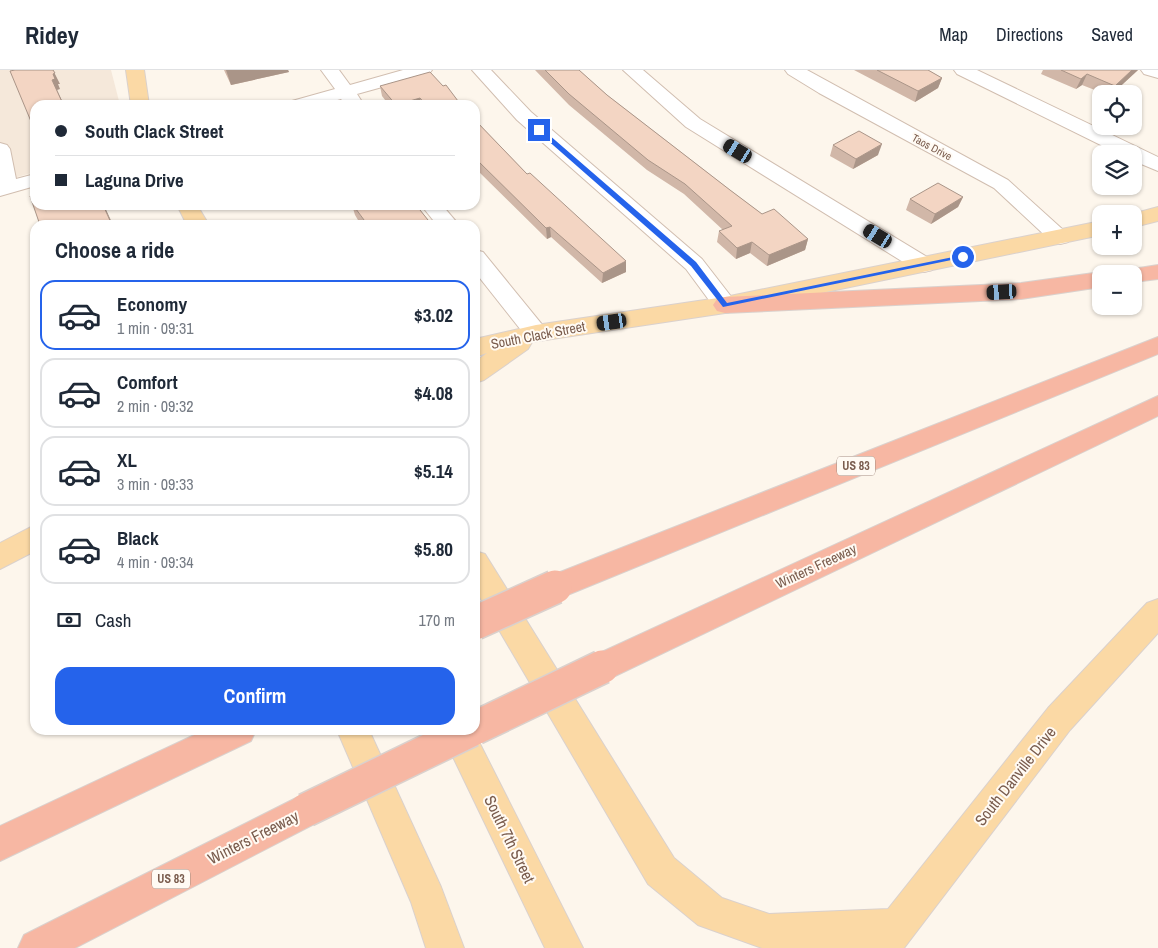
<!DOCTYPE html>
<html lang="en">
<head>
<meta charset="utf-8">
<style>
	:root { --surface:#fff; --page:#f2f2f3; --text:#1f2937; --muted:#747a83; --line:#e0e1e3; --accent:#2563eb }
	body { margin:0; font-family:"Archivo Narrow",sans-serif; background:var(--page); color:var(--text); height:100vh; display:flex; flex-direction:column; font-size:19px; white-space:nowrap }
	* { box-sizing:border-box; margin:0 }
	p { font-size:16px; color:var(--muted) }
	.icon { flex:none; width:28px; height:28px; fill:none; stroke:currentColor; stroke-width:2; stroke-linecap:round; stroke-linejoin:round }
	.map { position:relative; flex:1; overflow:hidden }
	.details { position:absolute; left:30px; top:150px; width:450px; height:515px; display:flex; flex-direction:column; background:var(--surface); border-radius:15px; box-shadow:0 1px 4px #0004 }
	.details>* { flex:none }
	.banner { position:absolute; left:30px; top:30px; width:450px; height:110px; border-radius:15px; box-shadow:0 1px 4px #0004; display:grid; align-content:center; height:110px; padding:0 25px; background:var(--surface) }
	.controls { position:absolute; left:1092px; top:15px; display:grid; gap:10px }
	.controls a { display:grid; place-items:center; width:50px; height:50px; border-radius:10px; background:var(--surface); box-shadow:0 1px 4px #0004; font-size:25px }
	.end { position:absolute; width:22px; height:22px; margin:-11px; border:6px solid #2563eb; background:#fff; box-shadow:0 0 0 2px #fff }
	.from { border-radius:50% }
	.car { position:absolute; width:15px; height:30px; margin:-15px -8px; border-radius:6px; box-shadow:0 0 4px 1px #0007; background:linear-gradient(#222 24%,#8ab4d8 0 40%,#222 0 76%,#8ab4d8 0 86%,#222 0) }
	.banner b { display:flex; align-items:center; gap:18px; height:48px; font-size:19px }
	.banner b+b { border-top:1px solid var(--line) }
	.banner i { width:12px; height:12px; background:var(--text) }
	ul { padding:0; list-style:none }
	li { display:flex; align-items:center; gap:15px; height:70px; margin:0 10px 8px; padding:0 15px; border:2px solid var(--line); border-radius:15px }
	li div { flex:1 }
	li b { display:block; font-size:19px }
	li em { font-style:normal; font-weight:700 }
	li.current { border-color:var(--accent) }
	li>.icon { width:45px; height:45px; stroke-width:1.5 }
	h2 { padding:0 25px; font-size:22px; line-height:60px }
	.pay { display:flex; align-items:center; gap:12px; height:55px; padding:0 25px; font-size:19px }
	.pay p { margin-inline-start:auto }
	.button { display:flex; gap:10px; margin-top:auto; padding:10px 25px }
	.button a { flex:1; height:58px; border-radius:15px; background:var(--accent); color:#fff; font-size:20px; font-weight:700; line-height:58px; text-align:center }
	header { display:flex; align-items:center; gap:30px; box-sizing:border-box; height:70px; padding:0 25px; background:var(--surface); border-bottom:1px solid var(--line) }
	header strong { font-size:24px }
	nav { display:flex; gap:28px; margin-inline-start:auto; font-size:18px }
	.map>svg:first-child { display:block }
	.residential { fill:#f5e8da }
	.lines { fill:none; stroke-linecap:round; stroke-linejoin:round }
	.minor-casing { stroke:#d1beb0; stroke-width:2 }
	.major-casing { stroke:#dad1cd; stroke-width:2 }
	.highway-casing { stroke:#dad1cd; stroke-width:2 }
	.minor { fill:#fff; fill-rule:evenodd }
	.major { fill:#fbd9a5; fill-rule:evenodd }
	.highway { fill:#f7b7a3; fill-rule:evenodd }
	.highway-bridge-casing { stroke:#dad1cd; stroke-width:36; stroke-linecap:butt }
	.highway-bridge { stroke:#f7b7a3; stroke-width:33 }
	.wall { fill:#d1b7a8 }
	.shaded-wall { fill:#aa9588 }
	.building { fill:#f3d5c3; stroke:#aa9588 }
	.route { fill:#2563eb }
	.labels { text-anchor:middle; stroke-width:4; stroke-linejoin:round; paint-order:stroke }
	.far-street-label { font-size:11px; fill:#7a5c4d; stroke:#fffaf3 }
	.shield { fill:#fffaf3; stroke:#a28b7f; stroke-width:1 }
	.shield-label { font-size:12px; font-weight:bold; fill:#7a5c4d }
	.street-label { font-size:14px; fill:#7a5c4d; stroke:#fffaf3 }
	.near-street-label { font-size:16px; fill:#7a5c4d; stroke:#fffaf3 }
</style>
</head>
<body>
<header>
<strong>Ridey</strong>
<nav><a>Map</a><a>Directions</a><a>Saved</a></nav>
</header>
<div class="map">
<svg width="1158" height="878" viewBox="0 0 1158 878">
	<rect width="100%" height="100%" fill="#fdf6ec"/>
	<!-- residential -->
	<polygon class="residential" points="0,0 111,0 120,35 35,35 35,102 0,112"/>
	<g class="lines">
		<defs>
			<g id="minor">
				<polygon points="321,0 339,0 350,15 403,0 432,0 429,4 357,24 364,35 346,35 341,29 319,35 290,35 292,31 335,19"/>
				<polygon points="472,0 491,0 531,42 702,189 733,229 737,235 733,241 725,243 717,241 686,199 517,50"/>
				<polygon points="623,0 643,0 700,49 932,190 935,195 932,200 924,202 916,200 686,57"/>
				<polygon points="785,0 807,0 1008,110 1071,167 1068,172 1060,174 1052,172 994,118 819,23 788,4"/>
				<polygon points="954,0 977,0 1158,87 1158,101 1134,91 1134,84 1119,84 957,4"/>
				<polygon points="1141,0 1158,0 1158,8 1144,4"/>
				<polygon points="0,73 7,75 10,79 16,109 35,104 35,116 0,126"/>
				<polygon points="421,135 442,135 459,155 437,155"/>
				<polygon points="475,180 483,182 544,257 548,263 544,269 536,271 528,269 475,202"/>
			</g>
			<g id="major">
				<polygon points="126,0 144,0 149,35 131,35"/>
				<polygon points="177,135 197,135 209,155 187,155"/>
				<polygon points="1158,137 1158,151 1134,157 1132,144"/>
				<polygon points="1101,151 1101,165 725,243 532,272 528,279 484,310 475,313 475,292 487,283 475,287 475,269 536,255 725,227"/>
				<polygon points="35,455 35,481 0,499 0,473"/>
				<polygon points="475,481 485,484 674,788 722,828 769,844 888,839 1048,638 1147,533 1158,529 1158,563 1070,660 904,878 762,878 698,855 648,814 475,519"/>
				<polygon points="337,660 369,660 441,817 464,878 426,878 411,832"/>
				<polygon points="440,660 473,660 583,878 545,878"/>
			</g>
			<g id="highway">
				<polygon points="1158,195 1158,209 1134,212 1134,204 1124,204 1126,200"/>
				<polygon points="1101,202 1106,204 1101,204 1101,217 1021,229 725,243 717,241 713,235 717,229 725,227 1021,213"/>
				<polygon points="1158,267 1158,284 565,526 555,530 545,526 540,517 545,508"/>
				<polygon points="1158,326 1158,346 613,607 602,611 591,607 587,597 591,587"/>
				<polygon points="205,660 256,660 251,671 0,791 0,756"/>
				<polygon points="306,723 318,728 323,740 318,752 75,878 18,878 24,865"/>
			</g>
		</defs>
		<!-- minor casing -->
		<use href="#minor" class="minor-casing"/>
		<!-- major casing -->
		<use href="#major" class="major-casing"/>
		<!-- highway casing -->
		<use href="#highway" class="highway-casing"/>
		<!-- minor -->
		<use href="#minor" class="minor"/>
		<!-- major -->
		<use href="#major" class="major"/>
		<!-- highway -->
		<use href="#highway" class="highway"/>
		<defs>
			<g id="highway-bridge">
				<polyline points="475,553 555,517"/>
				<polyline points="475,658 602,597"/>
				<polyline points="306,740 471,660"/>
			</g>
		</defs>
		<!-- highway-bridge casing -->
		<use href="#highway-bridge" class="highway-bridge-casing"/>
		<!-- highway-bridge -->
		<use href="#highway-bridge" class="highway-bridge"/>
	</g>
	<!-- wall -->
	<g class="wall">
		<polygon points="224,0 288,0 289,2 231,15"/>
		<polygon points="535,0 579,0 607,25 730,120 762,144 808,169 805,180 767,196 750,183 736,189 717,172 719,161 723,160 684,124 647,100 569,35"/>
		<polygon points="854,0 928,0 942,8 938,18 915,32"/>
		<polygon points="1043,0 1138,0 1112,24 1105,24 1082,15 1076,19 1041,4"/>
		<polygon points="380,16 443,16 461,35 389,35 382,26"/>
		<polygon points="475,50 527,104 626,202 602,213 551,167 547,169 475,98"/>
		<polygon points="833,75 878,85 853,99 830,86"/>
		<polygon points="963,127 958,137 931,154 906,140 910,129"/>
		<polygon points="352,135 416,135 432,155 361,155 355,145"/>
	</g>
	<!-- shaded-wall -->
	<g class="shaded-wall">
		<polygon points="53,0 60,14 58,14 60,19 57,20 64,35 60,35 52,10"/>
		<polygon points="226,0 288,0 289,2 231,15"/>
		<polygon points="1132,0 1138,0 1112,24 1111,24 1115,16"/>
		<polygon points="1087,4 1082,15 1076,19 1081,9"/>
		<polygon points="942,8 938,18 915,32 918,21"/>
		<polygon points="420,28 421,35 396,35"/>
		<polygon points="882,74 878,85 853,99 856,89"/>
		<polygon points="963,127 958,137 931,154 935,144"/>
		<polygon points="103,135 104,135 113,155 112,155"/>
		<polygon points="550,157 551,167 547,169 546,158"/>
		<polygon points="808,169 805,180 767,196 769,185"/>
		<polygon points="752,172 750,183 736,189 737,178"/>
		<polygon points="626,191 626,202 602,213 603,203"/>
	</g>
	<!-- building -->
	<g class="building">
		<polygon points="15,0 53,0 55,3 53,4 55,9 52,10 63,34 60,35 35,35 35,61 10,1"/>
		<polygon points="545,0 579,0 607,25 730,120 762,144 774,139 808,169 769,185 752,172 737,178 719,161 732,156 685,114 648,90 569,24"/>
		<polygon points="877,0 928,0 942,8 918,21"/>
		<polygon points="1061,0 1132,0 1115,16 1087,4 1081,9"/>
		<polygon points="430,2 443,16 446,15 461,35 426,35 420,28 396,35 380,16"/>
		<polygon points="475,50 527,104 530,103 626,191 603,203 550,157 546,158 475,88"/>
		<polygon points="859,61 882,74 856,89 833,75"/>
		<polygon points="938,113 963,127 935,144 910,129"/>
		<polygon points="35,124 35,135 103,135 112,155 40,155 30,126"/>
		<polygon points="353,135 416,135 432,155 364,155 367,154"/>
	</g>
	<!-- route -->
	<polygon class="route" points="537,58 541,58 696,192 727,233 963,185 966,187 723,237 691,196 537,61"/>
	<g class="labels">
		<!-- far-street labels -->
		<g class="far-street-label">
			<text transform="translate(932 77) rotate(28)" y="4">Taos Drive</text>
		</g>
		<!-- shield labels -->
		<g class="shield">
			<rect x="837" y="386.5" width="38" height="19" rx="4"/>
			<rect x="152" y="799.5" width="38" height="19" rx="4"/>
		</g>
		<g class="shield-label">
			<text x="856" y="400">US 83</text>
			<text x="171" y="813">US 83</text>
		</g>
		<!-- street labels -->
		<g class="street-label">
			<text transform="translate(538 265) rotate(-11)" y="5">South Clack Street</text>
			<text transform="translate(816 496) rotate(-25)" y="5">Winters Freeway</text>
		</g>
		<!-- near-street labels -->
		<g class="near-street-label">
			<text transform="translate(1015 706) rotate(-52)" y="6">South Danville Drive</text>
			<text transform="translate(253 767) rotate(-27)" y="6">Winters Freeway</text>
			<text transform="translate(510 769) rotate(64)" y="6">South 7th Street</text>
		</g>
	</g>
</svg>
<div class="controls">
<a><svg class="icon" aria-label="locate" viewBox="0 0 24 24"><circle cx="12" cy="12" r="6"/><path d="M12 2v4M12 18v4M2 12h4M18 12h4"/></svg></a>
<a><svg class="icon" aria-label="layers" viewBox="0 0 24 24"><path d="M12 4l9 5-9 5-9-5zM3 14l9 5 9-5"/></svg></a>
<a>+</a>
<a>−</a>
</div>
<i class="end from" style="left:963px;top:187px"></i>
<i class="end" style="left:539px;top:60px"></i>
<i class="car" style="left:738px;top:81px;rotate:301deg"></i>
<i class="car" style="left:878px;top:166px;rotate:301deg"></i>
<i class="car" style="left:1002px;top:222px;rotate:267deg"></i>
<i class="car" style="left:612px;top:252px;rotate:262deg"></i>
<div class="banner">
<b><i class="from"></i>South Clack Street</b>
<b><i></i>Laguna Drive</b>
</div>
<section class="details">
<h2>Choose a ride</h2>
<ul>
<li class="current"><svg class="icon" aria-label="car" viewBox="0 0 24 24"><path d="M5 17H2v-5l4-1 3-4h7l3 4 3 1v5h-3M9 17h6M6 11h13"/><circle cx="7" cy="17" r="2"/><circle cx="17" cy="17" r="2"/></svg><div><b>Economy</b><p>1 min · 09:31</p></div><em>$3.02</em></li>
<li><svg class="icon" aria-label="car" viewBox="0 0 24 24"><path d="M5 17H2v-5l4-1 3-4h7l3 4 3 1v5h-3M9 17h6M6 11h13"/><circle cx="7" cy="17" r="2"/><circle cx="17" cy="17" r="2"/></svg><div><b>Comfort</b><p>2 min · 09:32</p></div><em>$4.08</em></li>
<li><svg class="icon" aria-label="car" viewBox="0 0 24 24"><path d="M5 17H2v-5l4-1 3-4h7l3 4 3 1v5h-3M9 17h6M6 11h13"/><circle cx="7" cy="17" r="2"/><circle cx="17" cy="17" r="2"/></svg><div><b>XL</b><p>3 min · 09:33</p></div><em>$5.14</em></li>
<li><svg class="icon" aria-label="car" viewBox="0 0 24 24"><path d="M5 17H2v-5l4-1 3-4h7l3 4 3 1v5h-3M9 17h6M6 11h13"/><circle cx="7" cy="17" r="2"/><circle cx="17" cy="17" r="2"/></svg><div><b>Black</b><p>4 min · 09:34</p></div><em>$5.80</em></li>
</ul>
<div class="pay"><svg class="icon" aria-label="cash" viewBox="0 0 24 24"><path d="M3 7h18v10H3z"/><circle cx="12" cy="12" r="2"/></svg>Cash<p>170 m</p></div>
<div class="button"><a>Confirm</a></div>
</section>
</div>
</body>
</html>
